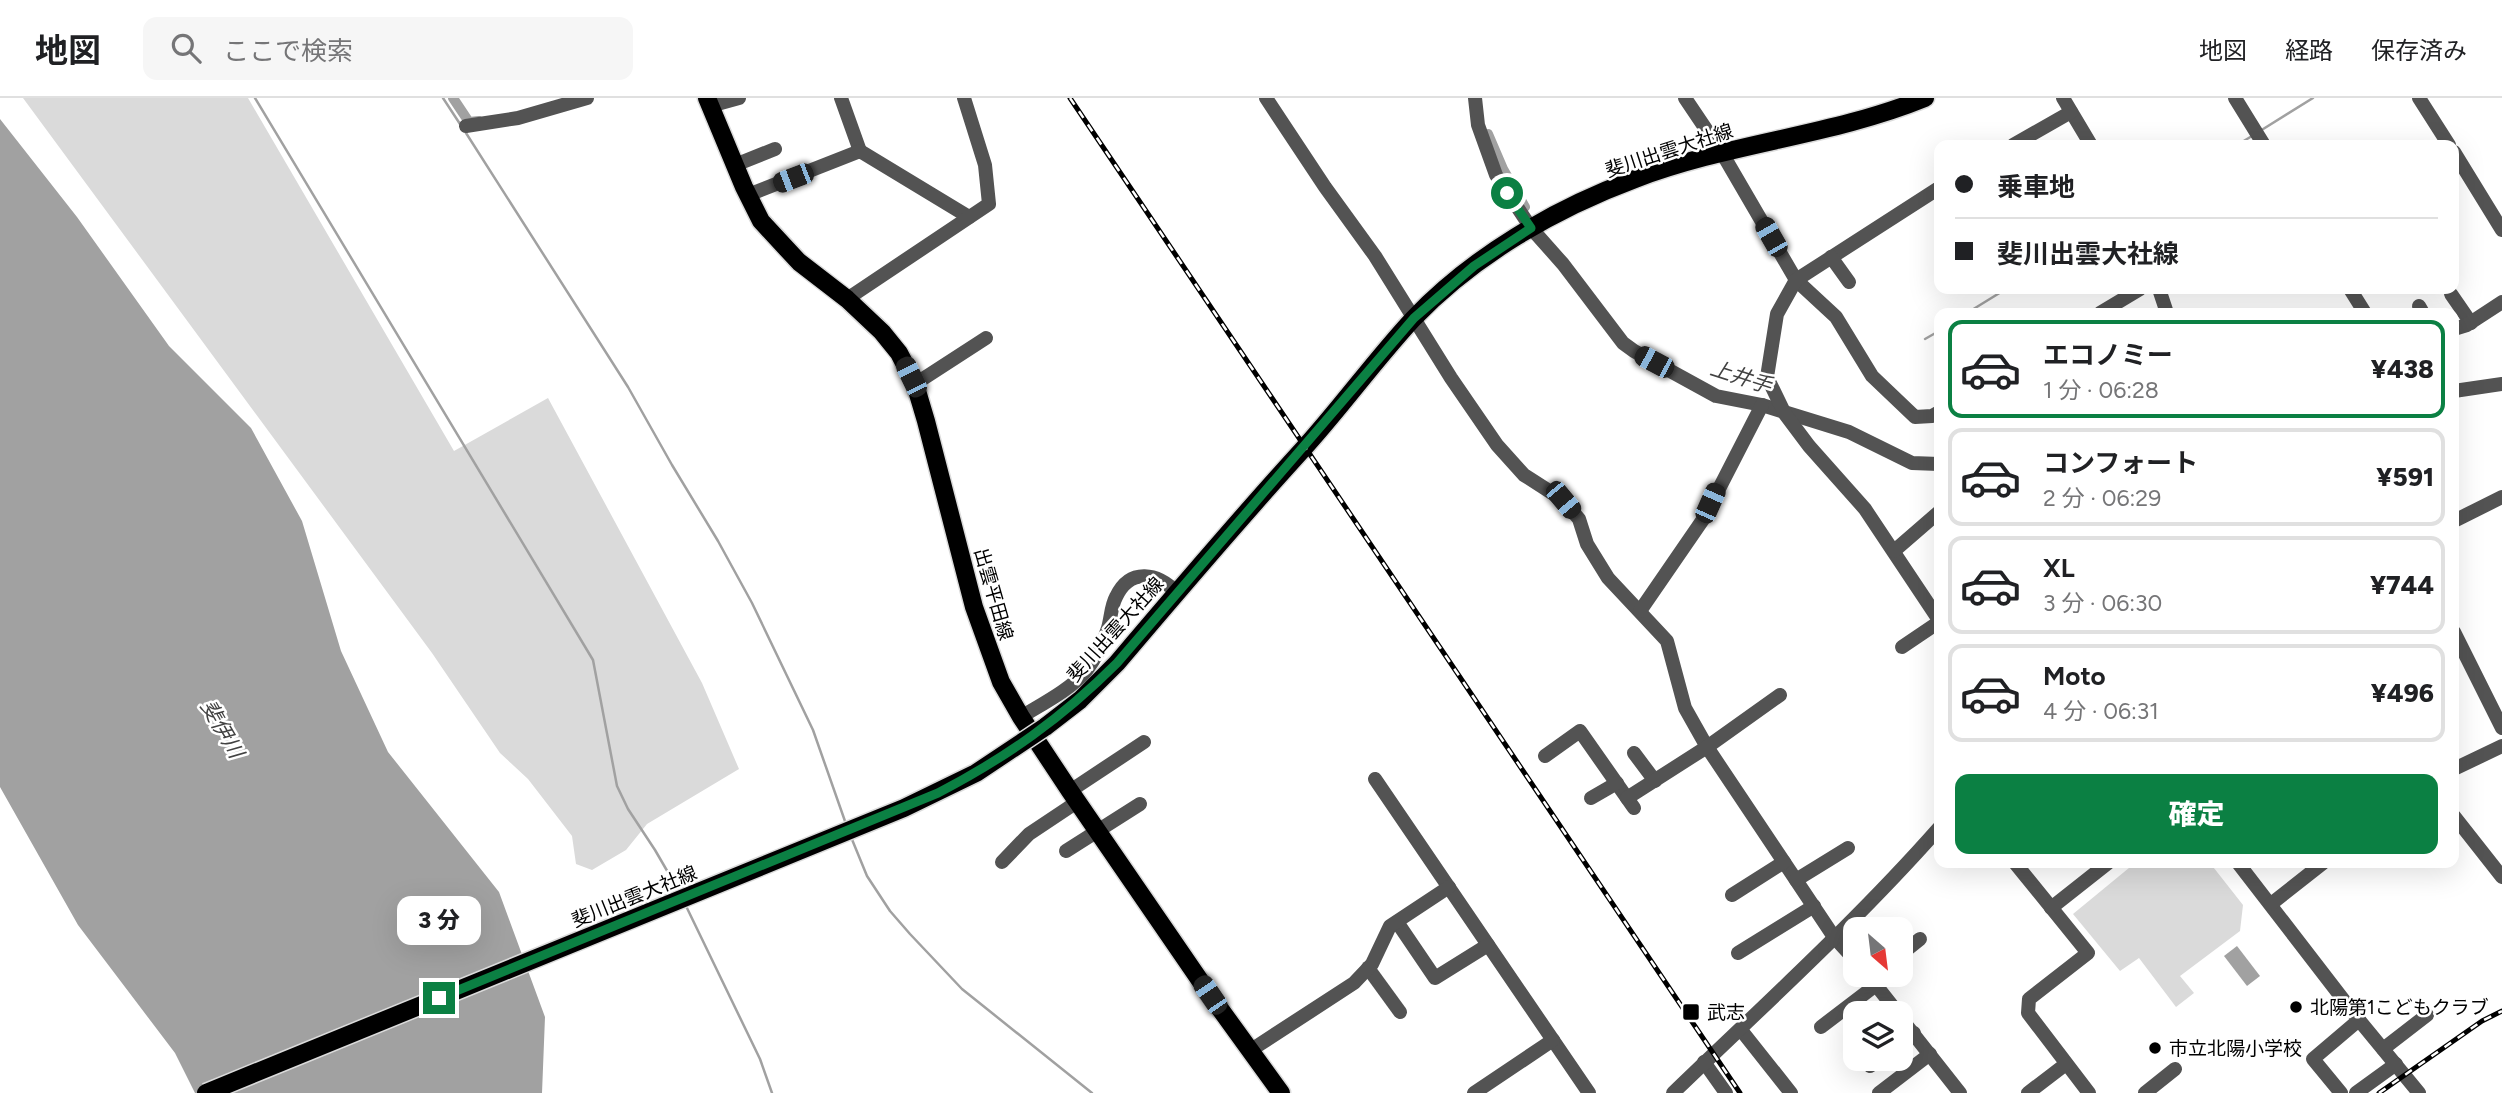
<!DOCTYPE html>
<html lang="ja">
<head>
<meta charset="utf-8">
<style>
	:root { --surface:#fff; --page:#f6f6f6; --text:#202124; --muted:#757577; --line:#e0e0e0; --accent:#0b8043 }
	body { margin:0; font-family:Figtree,"Noto Sans JP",sans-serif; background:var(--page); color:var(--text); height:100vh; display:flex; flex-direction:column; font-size:26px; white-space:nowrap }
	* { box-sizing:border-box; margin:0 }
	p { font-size:23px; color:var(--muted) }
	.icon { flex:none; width:38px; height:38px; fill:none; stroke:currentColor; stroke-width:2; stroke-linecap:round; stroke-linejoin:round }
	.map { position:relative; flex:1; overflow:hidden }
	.drawer { position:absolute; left:1934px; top:210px; width:525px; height:560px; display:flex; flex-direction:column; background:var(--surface); border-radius:14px; box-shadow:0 7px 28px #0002 }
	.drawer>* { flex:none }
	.hud { position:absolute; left:1934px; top:42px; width:525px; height:154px; border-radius:14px; box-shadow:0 7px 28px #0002; display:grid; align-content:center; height:154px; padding:0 21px; background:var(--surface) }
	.needle { width:46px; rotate:152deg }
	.buttons { position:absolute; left:1843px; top:819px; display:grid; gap:14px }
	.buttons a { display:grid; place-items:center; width:70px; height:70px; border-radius:14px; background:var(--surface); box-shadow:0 7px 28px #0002; font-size:35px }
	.end { position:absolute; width:32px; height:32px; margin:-16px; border:9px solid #0b8043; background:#fff; box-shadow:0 0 0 4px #fff }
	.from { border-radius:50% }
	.bubble { position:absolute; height:49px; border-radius:14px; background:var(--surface); box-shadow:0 7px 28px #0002; font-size:23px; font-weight:800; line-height:49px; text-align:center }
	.car { position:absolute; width:21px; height:42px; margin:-21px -10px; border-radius:9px; box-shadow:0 0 5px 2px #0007; background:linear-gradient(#222 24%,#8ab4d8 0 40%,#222 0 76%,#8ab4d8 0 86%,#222 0) }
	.hud b { display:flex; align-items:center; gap:24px; height:66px; font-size:26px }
	.hud b+b { border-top:2px solid var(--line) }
	.hud i { width:18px; height:18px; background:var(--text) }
	ul { padding:12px 0 0; list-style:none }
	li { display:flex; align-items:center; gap:21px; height:98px; margin:0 14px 10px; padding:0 7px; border:4px solid var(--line); border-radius:14px }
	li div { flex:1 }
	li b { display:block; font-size:26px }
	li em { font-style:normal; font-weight:800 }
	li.on { border-color:var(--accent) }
	li>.icon { width:63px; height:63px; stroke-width:1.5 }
	.action { display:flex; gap:14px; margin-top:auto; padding:14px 21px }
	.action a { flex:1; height:80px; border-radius:14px; background:var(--accent); color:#fff; font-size:28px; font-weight:800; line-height:80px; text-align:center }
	header { display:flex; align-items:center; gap:42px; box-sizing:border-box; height:98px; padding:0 35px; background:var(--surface); border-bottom:2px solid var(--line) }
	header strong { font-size:33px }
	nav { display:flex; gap:38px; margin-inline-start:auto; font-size:24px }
	.search { width:490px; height:63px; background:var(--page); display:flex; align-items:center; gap:18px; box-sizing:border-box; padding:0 24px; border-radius:14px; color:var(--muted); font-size:26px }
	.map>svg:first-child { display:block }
	.green { fill:#dadada }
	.water { fill:#a1a1a1 }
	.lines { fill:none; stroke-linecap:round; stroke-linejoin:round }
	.stream { stroke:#a1a1a1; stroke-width:2.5 }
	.canal { stroke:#a1a1a1; stroke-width:10 }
	.major-casing { stroke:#dbdbdb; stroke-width:21 }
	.minor { stroke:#535353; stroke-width:14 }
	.major { stroke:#000; stroke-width:18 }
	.rail-casing { stroke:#000; stroke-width:5 }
	.rail { stroke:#fff; stroke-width:2.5; stroke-dasharray:8; stroke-linecap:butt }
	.major-bridge-casing { stroke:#dbdbdb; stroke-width:21; stroke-linecap:butt }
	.major-bridge { stroke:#000; stroke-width:18 }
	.route { stroke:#0b8043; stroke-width:9 }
	.poi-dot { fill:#000; stroke:#fff; stroke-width:2.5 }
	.labels { text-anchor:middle; stroke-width:5; stroke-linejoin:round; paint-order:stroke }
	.street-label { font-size:19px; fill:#000; stroke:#fff }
	.poi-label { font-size:19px; fill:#000; stroke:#fff; text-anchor:start }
	.water-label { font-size:21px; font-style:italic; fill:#424242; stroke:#fff }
</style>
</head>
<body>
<header>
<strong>地図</strong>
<div class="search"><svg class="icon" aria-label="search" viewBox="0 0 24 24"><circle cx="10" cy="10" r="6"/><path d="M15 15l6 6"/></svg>ここで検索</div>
<nav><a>地図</a><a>経路</a><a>保存済み</a></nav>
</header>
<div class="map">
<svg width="2502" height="995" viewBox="0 0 2502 995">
	<rect width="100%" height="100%" fill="#fff"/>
	<!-- green -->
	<g class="green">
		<polygon points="23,0 248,0 454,353 548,300 702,585 739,671 647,726 626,752 592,772 576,766 572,738 528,681 500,655 432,555"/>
		<polygon points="2135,765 2210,765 2243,807 2240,833 2180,878 2194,895 2176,909 2139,860 2120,873 2073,816"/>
	</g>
	<!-- water -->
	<g class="water">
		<polygon points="0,21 77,119 169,248 251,330 302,423 341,553 388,654 499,794 545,919 542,995 195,995 175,955 78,827 0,689"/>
		<polygon points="2237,848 2260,878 2247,888 2224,858"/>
	</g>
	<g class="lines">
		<!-- stream -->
		<g class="stream">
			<polyline points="255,0 593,562 617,688 628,711 655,752 680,795"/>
			<polyline points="443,0 460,26"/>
			<polyline points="2260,33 2313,0"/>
			<polyline points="466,35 628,289 672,367 718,443 752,505 813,632 846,726"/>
			<polyline points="2237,47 2252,38"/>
			<polyline points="1967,215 2006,191"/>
			<polyline points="1925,241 1939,233"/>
			<polyline points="851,739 867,778 890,813 910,836 962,891 1092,995"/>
			<polyline points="686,808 760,961 772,995"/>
		</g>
		<!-- canal -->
		<g class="canal">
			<polyline points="453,0 469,24 479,23"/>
			<polyline points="1488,36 1503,71 1525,109"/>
		</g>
		<defs>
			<g id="major">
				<polyline points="707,0 744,89 761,123 799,164 847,201 882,234 899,255 915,286 926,323 974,509 1001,584 1021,619 1070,693 1210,897 1281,995"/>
				<path d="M1045,629L1080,602L1117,565C1178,493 1240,420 1304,350C1342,308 1375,262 1413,221C1473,158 1554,111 1635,81C1729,45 1832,38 1925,0"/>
			</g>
		</defs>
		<!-- major casing -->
		<use href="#major" class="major-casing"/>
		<!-- minor -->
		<g class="minor">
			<polyline points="841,0 860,53"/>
			<polyline points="1266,0 1325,89 1375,158 1451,280 1497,347 1524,377 1563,402 1579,421 1587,446 1608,480 1667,543 1685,610 1707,649 1834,839 1855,862"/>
			<polyline points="1475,0 1478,27 1496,77 1531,130 1563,166 1623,245 1634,253 1716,298 1762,307 1849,334 1912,365 1939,366"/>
			<polyline points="1685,0 1722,55 1796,182 1836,219 1872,278 1915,319 1932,318 1939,314"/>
			<polyline points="2063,0 2091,47"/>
			<polyline points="2235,0 2264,47"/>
			<polyline points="2419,0 2449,47"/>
			<polyline points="710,8 739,0"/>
			<polyline points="466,28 518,20 587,0"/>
			<polyline points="2013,47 2071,14"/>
			<polyline points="2454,54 2502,132"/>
			<polyline points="735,67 775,51"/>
			<polyline points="1939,90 1796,182 1777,216 1767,279 1785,316 1809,348 1865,411 1939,522"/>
			<polyline points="748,97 860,53 969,119"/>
			<polyline points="1831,159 1849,184"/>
			<polyline points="2159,191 2167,215"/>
			<polyline points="2350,191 2365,215"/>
			<polyline points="2451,196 2471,225"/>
			<polyline points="847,201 989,106 985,67 964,0"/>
			<polyline points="2419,208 2423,215"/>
			<polyline points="2100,215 2140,191"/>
			<polyline points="2454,231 2467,227 2502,204"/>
			<polyline points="915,286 986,240"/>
			<polyline points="2454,293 2502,286"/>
			<polyline points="2454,423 2502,399"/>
			<polyline points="1894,453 1939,414"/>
			<polyline points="1640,513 1704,420 1762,307"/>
			<polyline points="2454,534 2502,630"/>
			<polyline points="1902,549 1939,524"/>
			<path d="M1021,619C1042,606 1070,592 1086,573C1096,560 1103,546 1108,530C1111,520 1111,508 1116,499C1130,469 1158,475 1177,495"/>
			<polyline points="1634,655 1655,683"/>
			<polyline points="1545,658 1580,633 1634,710"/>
			<polyline points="2454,671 2502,648"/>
			<polyline points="1375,681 1589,995"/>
			<polyline points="1070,693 1144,644"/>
			<polyline points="1591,700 1617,685"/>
			<polyline points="1627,700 1707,649 1780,597"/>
			<polyline points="2454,718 2502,779"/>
			<polyline points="1066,753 1140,706"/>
			<polyline points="1002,764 1029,736 1077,704"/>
			<polyline points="2015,765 2088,855 2029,901 2028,915 2089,995"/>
			<polyline points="2238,765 2359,922 2419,995"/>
			<polyline points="1796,782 1848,750"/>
			<polyline points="1732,797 1784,764"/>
			<polyline points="2271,806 2323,765"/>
			<polyline points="2051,810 2108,765"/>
			<polyline points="1397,824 1435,880 1488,847"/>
			<polyline points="1738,855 1814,808"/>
			<polyline points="1900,857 1920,841"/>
			<polyline points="1368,870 1400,914"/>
			<polyline points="1868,877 1898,915"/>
			<polyline points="1900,919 1960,995"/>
			<polyline points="1821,929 1876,887"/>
			<polyline points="1741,932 1791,995"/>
			<polyline points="1900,945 1914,935"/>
			<polyline points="2383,951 2427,917"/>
			<polyline points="1251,952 1354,885 1372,866 1390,828 1449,789"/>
			<polyline points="1704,964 1726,995"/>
			<polyline points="1870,968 1880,961"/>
			<polyline points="1474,995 1553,942"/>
			<path d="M1673,995C1763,908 1856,824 1939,730"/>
			<polyline points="1879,995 1930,956"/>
			<polyline points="2028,995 2066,966"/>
			<polyline points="2145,995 2175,971"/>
			<polyline points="2341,995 2313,961 2359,922"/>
			<polyline points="2356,995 2396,966"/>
		</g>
		<!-- major -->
		<use href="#major" class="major"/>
		<defs>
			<g id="rail">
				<polyline points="1070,0 1740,995"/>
				<polyline points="2379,995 2482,923 2502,913"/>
			</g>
		</defs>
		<!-- rail casing -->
		<use href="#rail" class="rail-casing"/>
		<!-- rail -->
		<use href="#rail" class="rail"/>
		<defs>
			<polyline id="major-bridge" points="206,995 904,710 976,675 1045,629"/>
		</defs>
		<!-- major-bridge casing -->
		<use href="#major-bridge" class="major-bridge-casing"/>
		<!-- major-bridge -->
		<use href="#major-bridge" class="major-bridge"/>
	</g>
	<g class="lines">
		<!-- route -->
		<path class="route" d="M439,900L938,695C1007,659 1062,620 1117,565L1414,220L1474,168L1531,130L1507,95"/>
	</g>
	<!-- markers -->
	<g class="poi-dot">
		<circle cx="2296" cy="909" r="7"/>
		<rect x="1682" y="905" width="18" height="18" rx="3.5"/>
		<circle cx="2155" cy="950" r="7"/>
	</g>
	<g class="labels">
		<!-- street labels -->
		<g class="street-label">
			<text transform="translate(1669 52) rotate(-18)" y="7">斐川出雲大社線</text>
			<text transform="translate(994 496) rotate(74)" y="7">出雲平田線</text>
			<text transform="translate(1115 531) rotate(-48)" y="7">斐川出雲大社線</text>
			<text transform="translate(634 798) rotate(-22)" y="7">斐川出雲大社線</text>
		</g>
		<!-- poi labels -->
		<g class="poi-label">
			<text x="2310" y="916">北陽第1こどもクラブ</text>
			<text x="1707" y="921">武志</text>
			<text x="2169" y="957">市立北陽小学校</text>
		</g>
		<!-- water labels -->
		<g class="water-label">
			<text transform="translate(1741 279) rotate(18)" y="7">上井手</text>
			<text transform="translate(222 631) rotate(60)" y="7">斐伊川</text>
		</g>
	</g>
</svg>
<div class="buttons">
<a><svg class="needle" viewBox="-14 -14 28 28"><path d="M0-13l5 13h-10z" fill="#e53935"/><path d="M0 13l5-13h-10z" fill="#757577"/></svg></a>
<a><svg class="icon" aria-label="layers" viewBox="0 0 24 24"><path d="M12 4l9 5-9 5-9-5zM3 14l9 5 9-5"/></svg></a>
</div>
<i class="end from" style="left:1507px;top:95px"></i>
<i class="end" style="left:439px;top:900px"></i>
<div class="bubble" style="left:397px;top:798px;width:84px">3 分</div>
<i class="car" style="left:793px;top:80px;rotate:249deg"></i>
<i class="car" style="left:1771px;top:139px;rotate:330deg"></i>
<i class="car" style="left:1654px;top:264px;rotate:298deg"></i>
<i class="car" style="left:911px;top:279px;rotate:334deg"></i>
<i class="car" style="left:1563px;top:402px;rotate:140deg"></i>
<i class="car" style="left:1710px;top:405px;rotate:24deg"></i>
<i class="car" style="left:1210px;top:897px;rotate:326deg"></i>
<div class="hud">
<b><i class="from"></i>乗車地</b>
<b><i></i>斐川出雲大社線</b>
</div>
<section class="drawer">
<ul>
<li class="on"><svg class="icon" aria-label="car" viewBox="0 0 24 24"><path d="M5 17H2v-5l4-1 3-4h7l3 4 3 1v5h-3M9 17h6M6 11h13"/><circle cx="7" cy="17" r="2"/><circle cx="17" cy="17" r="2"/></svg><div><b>エコノミー</b><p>1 分 · 06:28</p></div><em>¥438</em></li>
<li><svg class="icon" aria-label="car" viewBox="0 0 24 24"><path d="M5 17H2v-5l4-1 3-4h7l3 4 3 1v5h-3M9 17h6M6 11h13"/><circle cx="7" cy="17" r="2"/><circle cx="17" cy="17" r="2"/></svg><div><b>コンフォート</b><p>2 分 · 06:29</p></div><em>¥591</em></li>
<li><svg class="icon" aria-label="car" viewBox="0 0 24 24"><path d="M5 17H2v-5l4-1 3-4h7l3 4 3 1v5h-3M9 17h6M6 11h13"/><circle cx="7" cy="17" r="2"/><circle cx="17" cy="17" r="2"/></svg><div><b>XL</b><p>3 分 · 06:30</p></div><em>¥744</em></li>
<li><svg class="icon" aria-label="car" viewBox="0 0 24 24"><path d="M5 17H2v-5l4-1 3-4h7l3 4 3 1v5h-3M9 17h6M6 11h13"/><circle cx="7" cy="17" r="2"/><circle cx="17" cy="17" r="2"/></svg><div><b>Moto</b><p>4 分 · 06:31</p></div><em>¥496</em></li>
</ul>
<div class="action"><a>確定</a></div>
</section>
</div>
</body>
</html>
